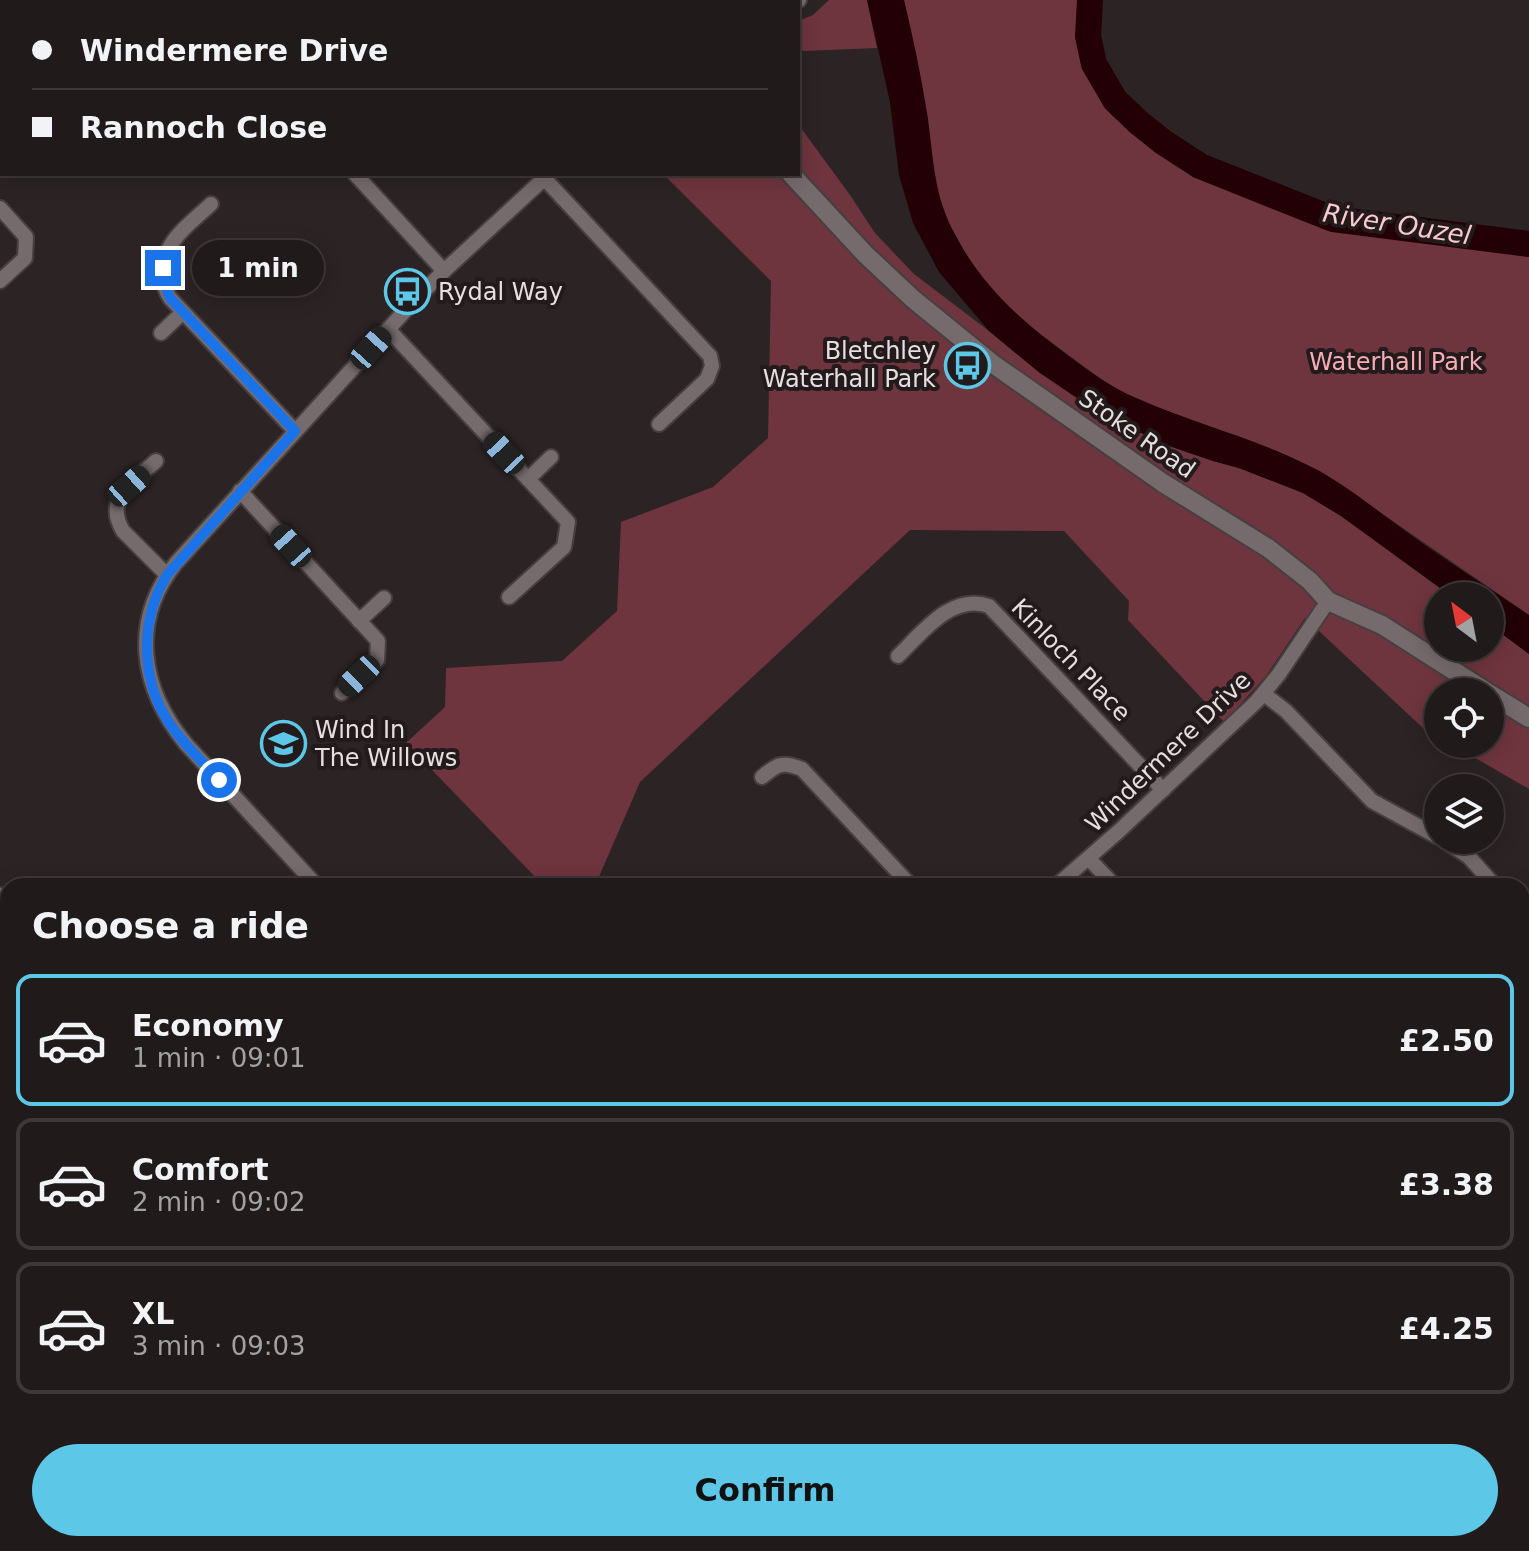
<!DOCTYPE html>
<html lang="en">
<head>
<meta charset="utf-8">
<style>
	:root { --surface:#211a1b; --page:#292324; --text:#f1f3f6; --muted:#a2a1a3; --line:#3e383a; --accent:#5dc7e8 }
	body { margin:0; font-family:"DejaVu Sans",sans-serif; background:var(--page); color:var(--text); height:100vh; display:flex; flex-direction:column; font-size:30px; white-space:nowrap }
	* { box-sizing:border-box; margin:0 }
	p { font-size:26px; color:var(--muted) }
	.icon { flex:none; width:44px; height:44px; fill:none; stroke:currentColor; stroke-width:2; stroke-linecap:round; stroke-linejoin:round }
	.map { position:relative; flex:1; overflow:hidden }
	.details { position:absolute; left:0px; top:878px; width:1530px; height:674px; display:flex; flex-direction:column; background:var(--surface); border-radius:24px 24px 0 0; box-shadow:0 4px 20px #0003,0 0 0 2px var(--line) }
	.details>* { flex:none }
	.top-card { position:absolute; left:0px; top:0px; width:800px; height:176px; box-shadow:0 4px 20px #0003,0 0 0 2px var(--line); display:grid; align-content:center; height:176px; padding:0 32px; background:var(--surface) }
	.needle { width:52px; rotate:328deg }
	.controls { position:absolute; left:1424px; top:582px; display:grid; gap:16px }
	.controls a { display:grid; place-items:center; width:80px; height:80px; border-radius:50%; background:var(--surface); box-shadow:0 4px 20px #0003,0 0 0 2px var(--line); font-size:40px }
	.end { position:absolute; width:36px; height:36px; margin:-18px; border:10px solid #1a73e8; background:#fff; box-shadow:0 0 0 4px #fff }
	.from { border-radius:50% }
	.bubble { position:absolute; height:56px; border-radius:28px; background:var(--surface); box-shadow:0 4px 20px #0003,0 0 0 2px var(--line); font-size:26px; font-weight:600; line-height:56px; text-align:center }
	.car { position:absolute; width:24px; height:48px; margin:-24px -12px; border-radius:10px; box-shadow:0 0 6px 2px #0007; background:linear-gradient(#222 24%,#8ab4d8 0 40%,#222 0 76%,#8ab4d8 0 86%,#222 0) }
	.top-card b { display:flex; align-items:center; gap:28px; height:76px; font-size:30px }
	.top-card b+b { border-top:2px solid var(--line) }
	.top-card i { width:20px; height:20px; background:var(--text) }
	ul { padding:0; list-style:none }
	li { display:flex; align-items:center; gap:24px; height:132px; margin:0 16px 12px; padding:0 16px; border:4px solid var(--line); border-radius:16px }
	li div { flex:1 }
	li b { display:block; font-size:30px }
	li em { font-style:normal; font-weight:600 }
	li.on { border-color:var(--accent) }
	li>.icon { width:72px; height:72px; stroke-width:1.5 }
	h2 { padding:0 32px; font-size:36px; line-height:96px }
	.button { display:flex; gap:16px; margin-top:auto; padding:16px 32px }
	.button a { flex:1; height:92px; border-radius:48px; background:var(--accent); color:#111; font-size:32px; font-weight:600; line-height:92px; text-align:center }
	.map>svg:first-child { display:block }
	.green { fill:#6f353e }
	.water { fill:#220006 }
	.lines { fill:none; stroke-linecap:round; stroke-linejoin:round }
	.river { stroke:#220006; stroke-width:26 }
	.minor-casing { stroke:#463f40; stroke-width:18 }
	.tertiary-casing { stroke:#463f40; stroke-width:22 }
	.minor { stroke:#766b6c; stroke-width:14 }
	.tertiary { stroke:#766b6c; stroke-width:18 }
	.route { stroke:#1a73e8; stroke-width:10 }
	.labels { text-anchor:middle; stroke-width:8; stroke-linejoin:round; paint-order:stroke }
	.poi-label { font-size:24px; fill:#e6dfe0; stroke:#221a1b; text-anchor:start }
	.park-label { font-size:24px; fill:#f5acb5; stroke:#221a1b }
	.street-label { font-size:24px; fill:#e6dfe0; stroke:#221a1b }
	.water-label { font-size:26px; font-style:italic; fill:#fbcacf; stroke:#221a1b }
</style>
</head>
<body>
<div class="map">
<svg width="1529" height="1551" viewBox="0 0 1529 1551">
	<rect width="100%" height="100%" fill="#2c2324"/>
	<!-- green -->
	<g class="green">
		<polygon points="829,0 867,0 877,48 803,51 798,42 798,21 813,15"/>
		<polygon points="904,0 1090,0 1088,36 1094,64 1115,100 1138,122 1163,142 1200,166 1333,219 1529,244 1529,615 1320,471 1279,452 1167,411 1113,388 1036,331 1007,306 986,284 967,256 949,223 940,199 934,177 927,114"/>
		<polygon points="798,124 850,195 875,233 914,274 989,331 1040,373 1083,402 1128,427 1172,447 1213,461 1239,468 1303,493 1341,516 1451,596 1438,596 1438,648 1490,648 1490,625 1529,654 1529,789 1451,744 1490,744 1490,692 1438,692 1438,737 1424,729 1305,618 1266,676 1224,722 1128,620 1129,601 1064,531 910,530 640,782 595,886 544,886 406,743 445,707 446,668 562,661 617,611 621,522 713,487 768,438 771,281 663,174 798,174"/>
		<polygon points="1529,1061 1529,1212 1522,1211 1522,1067"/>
		<polygon points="0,1365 8,1373 8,1544 51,1544 44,1551 0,1551"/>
	</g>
	<!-- water -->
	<path class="water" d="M867,0H904C913,37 921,75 927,113C933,151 933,189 950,225C977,280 1014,315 1062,351C1086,369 1110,387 1138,399C1198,425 1262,440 1319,471C1350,488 1379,512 1408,533C1448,562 1489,588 1529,615V654L1490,625V596H1451L1341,516L1303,493L1239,468L1213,461L1172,447L1128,427L1083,402L1040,373L989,331L939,272L913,223L899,175L890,102Z"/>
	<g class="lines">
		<!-- river -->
		<polyline class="river" points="1090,0 1088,36 1094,64 1115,100 1138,122 1163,142 1200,166 1333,219 1529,244"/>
		<defs>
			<g id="minor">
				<polyline points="489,0 491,2"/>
				<polyline points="78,2 78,0"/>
				<polyline points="227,2 229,0"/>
				<polyline points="795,2 799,0"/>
				<polyline points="355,174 444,271"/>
				<polyline points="544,178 710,356 712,366 707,379 659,424"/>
				<path d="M211,204C189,225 162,241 163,275C164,284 165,291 170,298L295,431"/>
				<polyline points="0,208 26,237 25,258 0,281"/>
				<polyline points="388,329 568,522 564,547 509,597"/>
				<polyline points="161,333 183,312"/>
				<path d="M156,461C134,481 103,498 123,531L167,575"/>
				<polyline points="528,479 551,457"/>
				<polyline points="240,491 378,641 377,660 342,693"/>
				<polyline points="359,621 384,598"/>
				<path d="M898,656C922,633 951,593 989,606L1163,790"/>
				<polyline points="1264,694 1286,711 1372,801 1438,837"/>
				<path d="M762,777C777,764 783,761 802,769L911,886"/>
				<polyline points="1443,840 1469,857 1495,886"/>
				<polyline points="1089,859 1115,886"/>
				<path d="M317,886L186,744C141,689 129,622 176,563L413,302L444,271L549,174"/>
				<polyline points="1056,886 1119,831 1257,701 1279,674 1328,601"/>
				<polyline points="0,895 8,903"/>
				<polyline points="0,1034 8,1035"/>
				<polyline points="1522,1543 1529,1551"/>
				<polyline points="499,1544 499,1551"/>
				<polyline points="1163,1544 1170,1551"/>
			</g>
			<g id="tertiary">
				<polyline points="667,0 668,2"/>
				<polyline points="791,174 866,255 913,299 993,364 1163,483 1268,548 1310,581 1328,601 1382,625 1487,692"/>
				<polyline points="1490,694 1529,718"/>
			</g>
		</defs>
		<!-- minor casing -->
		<use href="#minor" class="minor-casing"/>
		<!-- tertiary casing -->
		<use href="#tertiary" class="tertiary-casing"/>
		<!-- minor -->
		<use href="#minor" class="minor"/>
		<!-- tertiary -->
		<use href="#tertiary" class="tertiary"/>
	</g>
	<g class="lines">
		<!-- route -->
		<path class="route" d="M163,268L164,283L170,298L295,431L167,575C141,618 140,674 166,718C180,741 201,760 219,780"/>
	</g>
	<!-- icons -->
	<defs>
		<symbol id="bus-ring" viewBox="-11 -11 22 22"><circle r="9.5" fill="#221a1b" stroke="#5dc7e8" stroke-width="1.5"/><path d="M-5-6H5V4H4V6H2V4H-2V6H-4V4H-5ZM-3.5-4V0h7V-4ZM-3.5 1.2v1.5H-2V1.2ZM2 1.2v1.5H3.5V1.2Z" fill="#5dc7e8"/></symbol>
		<symbol id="school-ring" viewBox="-11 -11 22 22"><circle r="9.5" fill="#221a1b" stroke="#5dc7e8" stroke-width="1.5"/><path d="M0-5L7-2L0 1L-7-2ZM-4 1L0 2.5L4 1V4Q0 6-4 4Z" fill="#5dc7e8"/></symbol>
	</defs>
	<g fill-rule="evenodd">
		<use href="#bus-ring" x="382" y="266" width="51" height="51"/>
		<use href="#bus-ring" x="942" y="340" width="51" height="51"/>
		<use href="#school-ring" x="258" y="718" width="51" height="51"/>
	</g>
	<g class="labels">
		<!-- poi labels -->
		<g class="poi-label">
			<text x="438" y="300">Rydal Way</text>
			<text x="936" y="359" text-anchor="end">Bletchley<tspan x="936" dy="28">Waterhall Park</tspan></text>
			<text x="315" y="738">Wind In<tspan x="315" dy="28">The Willows</tspan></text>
		</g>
		<!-- park labels -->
		<g class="park-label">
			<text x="1396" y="370">Waterhall Park</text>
		</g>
		<!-- street labels -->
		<g class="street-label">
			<text transform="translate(1137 434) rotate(35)" y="8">Stoke Road</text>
			<text transform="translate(1071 660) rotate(46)" y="8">Kinloch Place</text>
			<text transform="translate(1168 752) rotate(-44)" y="8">Windermere Drive</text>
		</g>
		<!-- water labels -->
		<g class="water-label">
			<text transform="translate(1397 224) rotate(9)" y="9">River Ouzel</text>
		</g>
	</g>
</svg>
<div class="controls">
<a><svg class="needle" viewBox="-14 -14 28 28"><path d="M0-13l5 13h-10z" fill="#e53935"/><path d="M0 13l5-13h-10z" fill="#a2a1a3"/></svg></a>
<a><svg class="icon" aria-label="locate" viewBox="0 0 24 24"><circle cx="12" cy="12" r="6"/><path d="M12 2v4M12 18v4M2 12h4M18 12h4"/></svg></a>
<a><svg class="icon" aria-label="layers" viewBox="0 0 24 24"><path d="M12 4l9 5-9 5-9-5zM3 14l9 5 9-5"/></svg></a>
</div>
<i class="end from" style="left:219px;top:780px"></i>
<i class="end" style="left:163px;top:268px"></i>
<div class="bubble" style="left:192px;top:240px;width:132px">1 min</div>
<i class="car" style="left:371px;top:348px;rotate:42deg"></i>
<i class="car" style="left:504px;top:453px;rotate:317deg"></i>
<i class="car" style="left:129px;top:486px;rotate:48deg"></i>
<i class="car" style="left:291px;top:546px;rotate:318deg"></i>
<i class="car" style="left:359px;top:676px;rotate:226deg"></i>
<div class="top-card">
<b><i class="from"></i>Windermere Drive</b>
<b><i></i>Rannoch Close</b>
</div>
<section class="details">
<h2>Choose a ride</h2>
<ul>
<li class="on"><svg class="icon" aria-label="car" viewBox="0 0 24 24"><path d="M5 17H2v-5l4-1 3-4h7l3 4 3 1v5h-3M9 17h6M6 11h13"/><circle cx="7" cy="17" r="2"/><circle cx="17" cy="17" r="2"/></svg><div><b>Economy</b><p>1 min · 09:01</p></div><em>£2.50</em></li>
<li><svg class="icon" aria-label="car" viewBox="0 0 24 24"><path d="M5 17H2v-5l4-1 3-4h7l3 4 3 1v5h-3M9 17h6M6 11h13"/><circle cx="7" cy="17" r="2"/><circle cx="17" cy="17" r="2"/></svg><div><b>Comfort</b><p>2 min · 09:02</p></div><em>£3.38</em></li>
<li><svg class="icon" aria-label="car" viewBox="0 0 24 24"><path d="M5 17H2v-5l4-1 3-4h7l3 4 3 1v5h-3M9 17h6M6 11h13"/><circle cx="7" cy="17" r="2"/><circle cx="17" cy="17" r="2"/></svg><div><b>XL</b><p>3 min · 09:03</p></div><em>£4.25</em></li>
</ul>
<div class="button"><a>Confirm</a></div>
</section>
</div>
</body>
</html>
